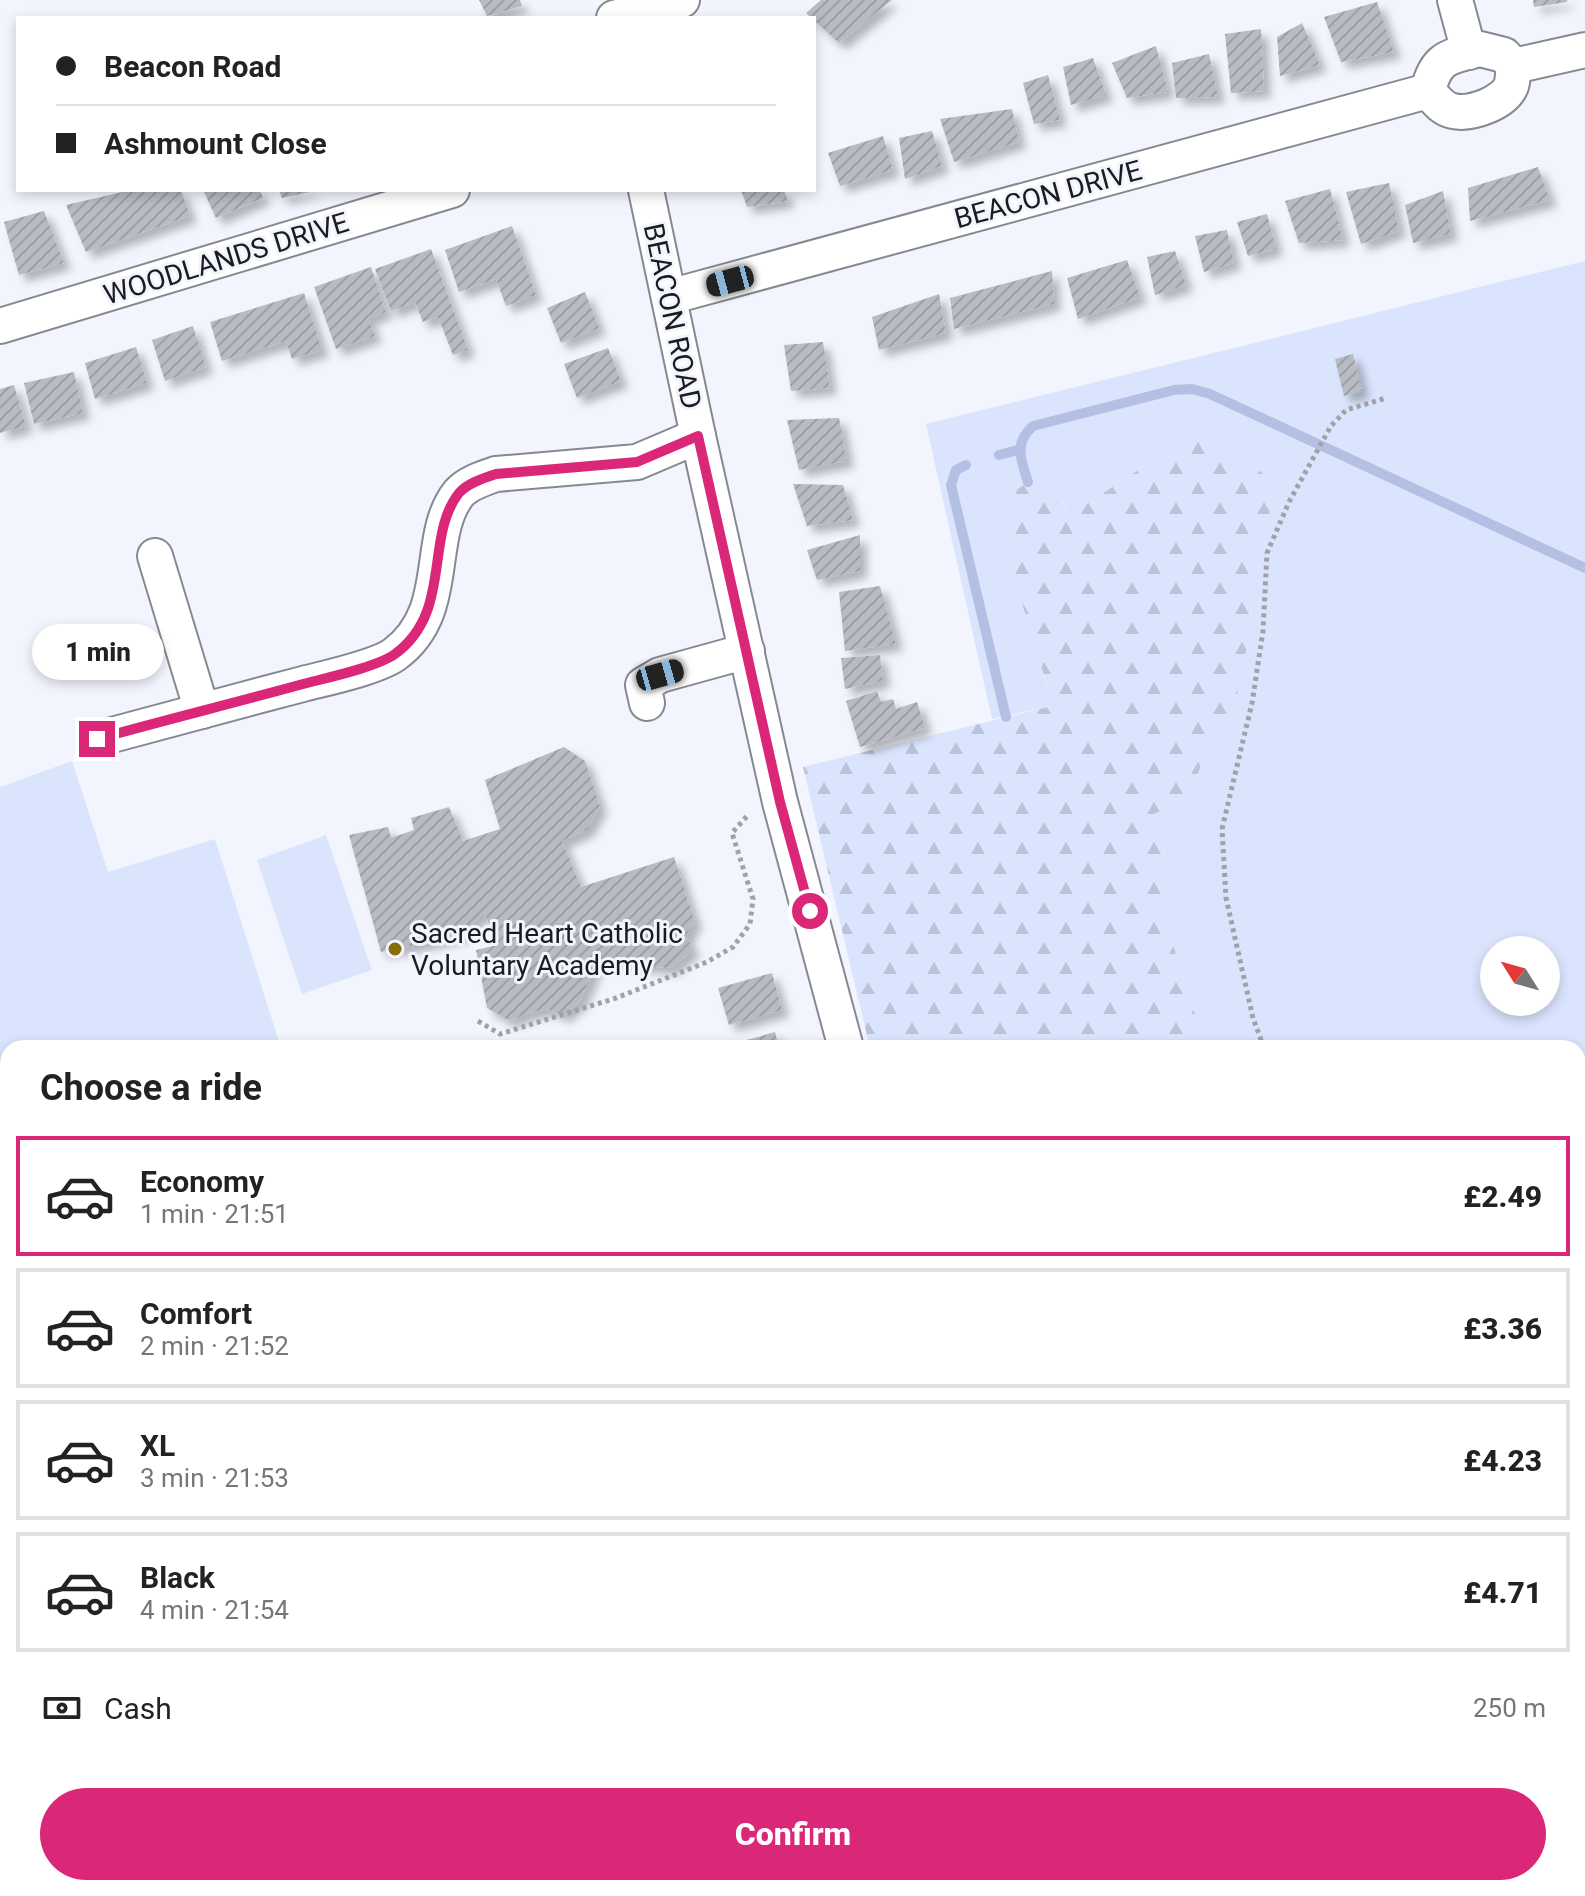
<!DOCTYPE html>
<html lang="en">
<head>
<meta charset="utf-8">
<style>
	:root { --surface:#fff; --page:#f6f6f6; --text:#222; --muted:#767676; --line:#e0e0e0; --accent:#db2777 }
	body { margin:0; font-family:Roboto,sans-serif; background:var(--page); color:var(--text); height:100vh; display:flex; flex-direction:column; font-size:30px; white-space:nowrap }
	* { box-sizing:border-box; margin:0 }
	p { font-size:26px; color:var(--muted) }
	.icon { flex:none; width:44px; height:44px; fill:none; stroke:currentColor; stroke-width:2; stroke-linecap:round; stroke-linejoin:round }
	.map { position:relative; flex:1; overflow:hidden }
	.drawer { position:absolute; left:0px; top:1040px; width:1586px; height:856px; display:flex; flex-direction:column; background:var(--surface); border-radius:24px 24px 0 0; box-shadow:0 4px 12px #0003 }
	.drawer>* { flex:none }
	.banner { position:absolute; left:16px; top:16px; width:800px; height:176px; border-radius:0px; box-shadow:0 4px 12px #0003; display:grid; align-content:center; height:176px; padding:0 40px; background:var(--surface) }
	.needle { width:52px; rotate:307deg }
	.fabs { position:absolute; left:1480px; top:936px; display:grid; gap:16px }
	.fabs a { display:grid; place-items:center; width:80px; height:80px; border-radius:50%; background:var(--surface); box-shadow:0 4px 12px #0003; font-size:40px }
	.end { position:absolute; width:36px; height:36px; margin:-18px; border:10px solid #db2777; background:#fff; box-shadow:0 0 0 4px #fff }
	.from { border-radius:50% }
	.bubble { position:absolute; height:56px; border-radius:28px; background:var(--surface); box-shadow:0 4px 12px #0003; font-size:26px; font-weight:800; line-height:56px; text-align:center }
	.car { position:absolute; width:24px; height:48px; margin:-24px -12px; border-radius:10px; box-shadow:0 0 6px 2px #0007; background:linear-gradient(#222 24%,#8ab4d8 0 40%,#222 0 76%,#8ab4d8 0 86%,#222 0) }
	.banner b { display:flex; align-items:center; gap:28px; height:76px; font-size:30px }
	.banner b+b { border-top:2px solid var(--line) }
	.banner i { width:20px; height:20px; background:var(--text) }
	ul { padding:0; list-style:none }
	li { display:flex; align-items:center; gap:24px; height:120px; margin:0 16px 12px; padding:0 24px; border:4px solid var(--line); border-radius:0px }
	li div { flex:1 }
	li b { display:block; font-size:30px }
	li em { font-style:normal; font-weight:800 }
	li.selected { border-color:var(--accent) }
	li>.icon { width:72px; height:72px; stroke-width:1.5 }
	h2 { padding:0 40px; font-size:36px; line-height:96px }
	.pay { display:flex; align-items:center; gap:20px; height:88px; padding:0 40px; font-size:30px }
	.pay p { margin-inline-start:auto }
	.button { display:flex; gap:16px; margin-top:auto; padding:16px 40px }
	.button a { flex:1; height:92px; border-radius:48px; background:var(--accent); color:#fff; font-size:32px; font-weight:800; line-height:92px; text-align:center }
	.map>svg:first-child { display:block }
	.grass { fill:#dbe4fd; fill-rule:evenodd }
	.forest { fill:url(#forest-firs) }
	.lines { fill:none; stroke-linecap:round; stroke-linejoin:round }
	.stream { stroke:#b4c0e3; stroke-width:10 }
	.building { fill:url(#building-hatch); filter:url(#shadow) }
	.minor-casing { stroke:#878991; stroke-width:38 }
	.path { stroke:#a0a2a8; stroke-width:5; stroke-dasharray:4 4; stroke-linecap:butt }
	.minor { stroke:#fff; stroke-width:34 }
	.route { stroke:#db2777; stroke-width:10 }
	.poi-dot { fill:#866b07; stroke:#f3f5fe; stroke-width:3 }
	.labels { text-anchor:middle; stroke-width:6; stroke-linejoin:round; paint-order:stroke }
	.street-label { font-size:28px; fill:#1b1c1f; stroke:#f3f5fe }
	.poi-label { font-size:28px; fill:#1b1c1f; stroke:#f3f5fe; text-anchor:start }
</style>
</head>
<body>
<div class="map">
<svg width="1585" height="1896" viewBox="0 0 1585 1896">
	<defs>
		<pattern id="forest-firs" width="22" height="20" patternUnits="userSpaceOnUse" patternTransform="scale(2)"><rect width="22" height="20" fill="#dbe4fd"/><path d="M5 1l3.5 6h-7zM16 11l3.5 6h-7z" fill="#bbc3d8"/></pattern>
		<pattern id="building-hatch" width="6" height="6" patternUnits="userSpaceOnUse" patternTransform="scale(2)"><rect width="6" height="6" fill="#b8bbc3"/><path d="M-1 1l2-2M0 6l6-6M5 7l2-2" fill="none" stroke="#9ea0a7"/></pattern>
		<filter id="shadow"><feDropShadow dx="7" dy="7" stdDeviation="4" flood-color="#0004"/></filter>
	</defs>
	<rect width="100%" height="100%" fill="#f3f5fe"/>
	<!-- grass -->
	<g class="grass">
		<path d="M1585,261V1896H1239L1263,1888H1578V1048H1211L1188,998L1170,933V867L1151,815L1189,796L1204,758L1229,733L1251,627L1249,573L1279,485L1201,429L1068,517L1063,501L1009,515L1014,569L1052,706L992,719L926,424ZM1494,950H1546V1002H1494Z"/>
		<polygon points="72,761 108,872 215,839 281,1048 8,1048 8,1218 0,1220 0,787"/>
		<polygon points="326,835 372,970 302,994 257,860"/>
	</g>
	<!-- forest -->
	<g class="forest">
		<path d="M1201,429L1279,485L1249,573L1251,627L1229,733L1204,758L1189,796L1152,815L1170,867V933L1188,998L1211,1048H870L803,767L1052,706C1035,635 1002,568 1011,494L1028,482L1045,480L1057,488L1068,516Z"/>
		<polygon points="1028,1888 1134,1888 1136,1896 1030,1896"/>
	</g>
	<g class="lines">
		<!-- stream -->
		<g class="stream">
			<polyline points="999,455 1021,449"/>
			<polyline points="966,465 956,470 951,485 1006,717"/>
			<path d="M1028,482C1021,459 1013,444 1033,426L1174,390L1192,389L1210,394L1585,568"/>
		</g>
	</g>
	<!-- building -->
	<g class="building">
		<polygon points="479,0 520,0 522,6 487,16"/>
		<polygon points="821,0 892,0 839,43 806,13"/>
		<polygon points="1533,0 1567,0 1567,2 1534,7"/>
		<polygon points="1377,2 1394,52 1341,62 1324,17"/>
		<polygon points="1302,23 1320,65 1280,76 1277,37"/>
		<polygon points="1261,29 1264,91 1231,93 1225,34"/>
		<polygon points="1156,46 1168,92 1127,98 1112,63"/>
		<polygon points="1209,54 1218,97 1176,98 1172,63"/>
		<polygon points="1093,58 1106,95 1071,105 1063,67"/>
		<polygon points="1048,75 1060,120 1034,124 1023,83"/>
		<polygon points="1012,109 1019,142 954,162 940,119"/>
		<polygon points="932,131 942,166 905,179 899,138"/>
		<polygon points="883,136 893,170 840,186 828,153"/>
		<polygon points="1538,167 1550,200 1470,221 1468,188"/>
		<polygon points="1389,183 1399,231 1361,244 1346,192"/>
		<polygon points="1330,189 1343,240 1299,243 1285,201"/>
		<polygon points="131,190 181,190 190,216 86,252 66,205"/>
		<polygon points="203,190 260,190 263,198 216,218"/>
		<polygon points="279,190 314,190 314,191 282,198"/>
		<polygon points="741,190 784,190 788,201 747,207"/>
		<polygon points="1443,191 1451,234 1413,243 1405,205"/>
		<polygon points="44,211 64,263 19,275 4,222"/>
		<polygon points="1267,214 1276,249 1248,256 1237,222"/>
		<polygon points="512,226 536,295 506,306 496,279 459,292 445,250"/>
		<polygon points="1227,230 1234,263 1204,272 1195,236"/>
		<polygon points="431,249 468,350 453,355 438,317 423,322 415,302 391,311 375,269"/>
		<polygon points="1175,251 1186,285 1155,295 1147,257"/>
		<polygon points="1127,260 1140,297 1078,319 1067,278"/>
		<polygon points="371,267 386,312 368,318 375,336 336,349 314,287"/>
		<polygon points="1052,271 1054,304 954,329 950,298"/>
		<polygon points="585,292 599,328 561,343 547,308"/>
		<polygon points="304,293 322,350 292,359 286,341 222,361 210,322"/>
		<polygon points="939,294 946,333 879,350 872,317"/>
		<polygon points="193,326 206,367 165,381 152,340"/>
		<polygon points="823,342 830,388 791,391 784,345"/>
		<polygon points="136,347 147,383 95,399 85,363"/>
		<polygon points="608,348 621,381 577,398 564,364"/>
		<polygon points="1353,354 1362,391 1344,396 1335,359"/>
		<polygon points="74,372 83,413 34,424 24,383"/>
		<polygon points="14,385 26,426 0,433 0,389"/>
		<polygon points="839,418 847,461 799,470 787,420"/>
		<polygon points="793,484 843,485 853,520 807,526"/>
		<polygon points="860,535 860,571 817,580 807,550"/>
		<polygon points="880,586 896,644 845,651 839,592"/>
		<polygon points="880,655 883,681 845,689 841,658"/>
		<polygon points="877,691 881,702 893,699 896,709 917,702 925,728 860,747 846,701"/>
		<polygon points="564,747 585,761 600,806 587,830 562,841 581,887 674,857 695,922 686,936 693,950 671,968 597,963 580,1001 563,1016 548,1009 528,1013 510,1021 487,1008 476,950 497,945 484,912 462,935 381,952 349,835 388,827 391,838 414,830 411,818 449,807 463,841 500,829 485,780"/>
		<polygon points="772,973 782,1010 729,1025 718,988"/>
		<polygon points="775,1032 779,1048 722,1048 722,1047"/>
		<polygon points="8,1421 8,1465 0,1468 0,1423"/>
		<polygon points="8,1746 8,1800 0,1802 0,1749"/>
		<polygon points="8,1820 8,1864 0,1848 0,1823"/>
		<polygon points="15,1888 63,1888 66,1896 20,1896"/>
		<polygon points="357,1888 427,1888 423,1896 370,1896"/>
		<polygon points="926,1888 968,1888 970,1896 914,1896 913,1891"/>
	</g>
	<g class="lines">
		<defs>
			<g id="minor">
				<polyline points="1455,0 1469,52"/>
				<polyline points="614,18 682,0"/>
				<path d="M1480,49L1504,55L1514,66C1513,72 1513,81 1511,86C1504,103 1471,115 1453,111C1442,109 1435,99 1428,91C1436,57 1448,57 1480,49Z"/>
				<polyline points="1514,66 1585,50"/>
				<polyline points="646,190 698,436 780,802 846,1048"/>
				<polyline points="669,297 1428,91"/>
				<polyline points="0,326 452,190"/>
				<polyline points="155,556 202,711"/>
				<polyline points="647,703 643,685 660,675 747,651"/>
				<path d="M97,739C165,721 234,702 303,684C326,678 378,667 395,654C453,611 424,537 459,493C468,483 484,478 496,474L637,462L698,436"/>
				<polyline points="0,1539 8,1537"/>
				<polyline points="1023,1888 1025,1896"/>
			</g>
		</defs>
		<!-- minor casing -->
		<use href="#minor" class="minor-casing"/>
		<!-- path -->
		<g class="path">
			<polyline points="478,1021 500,1034 616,998 707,962 733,947 750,924 753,899 732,833 748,815"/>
			<polyline points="1264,1048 1253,1018 1226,898 1222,829 1252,703 1263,631 1267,553 1289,502 1331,426 1346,410 1386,398"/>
			<polyline points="1578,1097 1585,1091"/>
		</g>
		<!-- minor -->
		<use href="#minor" class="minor"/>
	</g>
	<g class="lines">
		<!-- route -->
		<path class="route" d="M97,739C165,720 234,703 303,684C326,678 377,667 395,654C453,612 424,537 459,493C468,483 484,478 496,474L637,462L698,436L780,802L810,911"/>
	</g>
	<!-- markers -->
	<circle class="poi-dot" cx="395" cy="949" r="8"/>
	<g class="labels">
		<!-- street labels -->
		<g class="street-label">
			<text transform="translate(1048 194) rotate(-15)" y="10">BEACON DRIVE</text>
			<text transform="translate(226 258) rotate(-17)" y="10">WOODLANDS DRIVE</text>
			<text transform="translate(673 316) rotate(78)" y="10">BEACON ROAD</text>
		</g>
		<!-- poi labels -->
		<g class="poi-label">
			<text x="411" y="943">Sacred Heart Catholic<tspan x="411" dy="32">Voluntary Academy</tspan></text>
		</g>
	</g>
</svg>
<div class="fabs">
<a><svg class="needle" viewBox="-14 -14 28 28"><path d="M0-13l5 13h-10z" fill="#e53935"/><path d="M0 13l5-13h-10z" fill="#767676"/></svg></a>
</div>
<i class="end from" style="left:810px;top:911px"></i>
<i class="end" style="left:97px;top:739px"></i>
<div class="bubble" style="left:32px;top:624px;width:132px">1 min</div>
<i class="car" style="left:730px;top:281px;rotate:255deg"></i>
<i class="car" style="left:660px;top:675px;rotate:74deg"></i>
<div class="banner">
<b><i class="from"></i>Beacon Road</b>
<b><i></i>Ashmount Close</b>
</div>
<section class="drawer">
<h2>Choose a ride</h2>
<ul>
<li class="selected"><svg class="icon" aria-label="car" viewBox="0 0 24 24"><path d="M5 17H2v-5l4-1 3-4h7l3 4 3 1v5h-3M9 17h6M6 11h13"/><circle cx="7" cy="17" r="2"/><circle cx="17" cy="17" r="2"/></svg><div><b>Economy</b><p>1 min · 21:51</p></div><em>£2.49</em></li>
<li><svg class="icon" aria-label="car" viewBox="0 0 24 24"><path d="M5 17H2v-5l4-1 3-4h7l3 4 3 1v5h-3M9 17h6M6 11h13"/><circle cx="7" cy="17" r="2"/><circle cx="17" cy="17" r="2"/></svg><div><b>Comfort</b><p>2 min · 21:52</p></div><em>£3.36</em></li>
<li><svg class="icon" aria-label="car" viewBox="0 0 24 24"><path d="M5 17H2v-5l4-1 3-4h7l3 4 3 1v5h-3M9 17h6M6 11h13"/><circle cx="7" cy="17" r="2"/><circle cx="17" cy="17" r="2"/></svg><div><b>XL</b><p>3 min · 21:53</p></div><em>£4.23</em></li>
<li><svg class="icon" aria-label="car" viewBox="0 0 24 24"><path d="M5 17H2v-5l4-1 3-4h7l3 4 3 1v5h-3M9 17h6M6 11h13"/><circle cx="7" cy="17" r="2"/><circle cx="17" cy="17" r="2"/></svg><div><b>Black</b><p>4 min · 21:54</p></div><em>£4.71</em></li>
</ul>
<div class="pay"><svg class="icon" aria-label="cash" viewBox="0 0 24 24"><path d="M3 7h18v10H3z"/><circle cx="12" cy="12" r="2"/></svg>Cash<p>250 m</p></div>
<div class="button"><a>Confirm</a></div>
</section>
</div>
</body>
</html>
